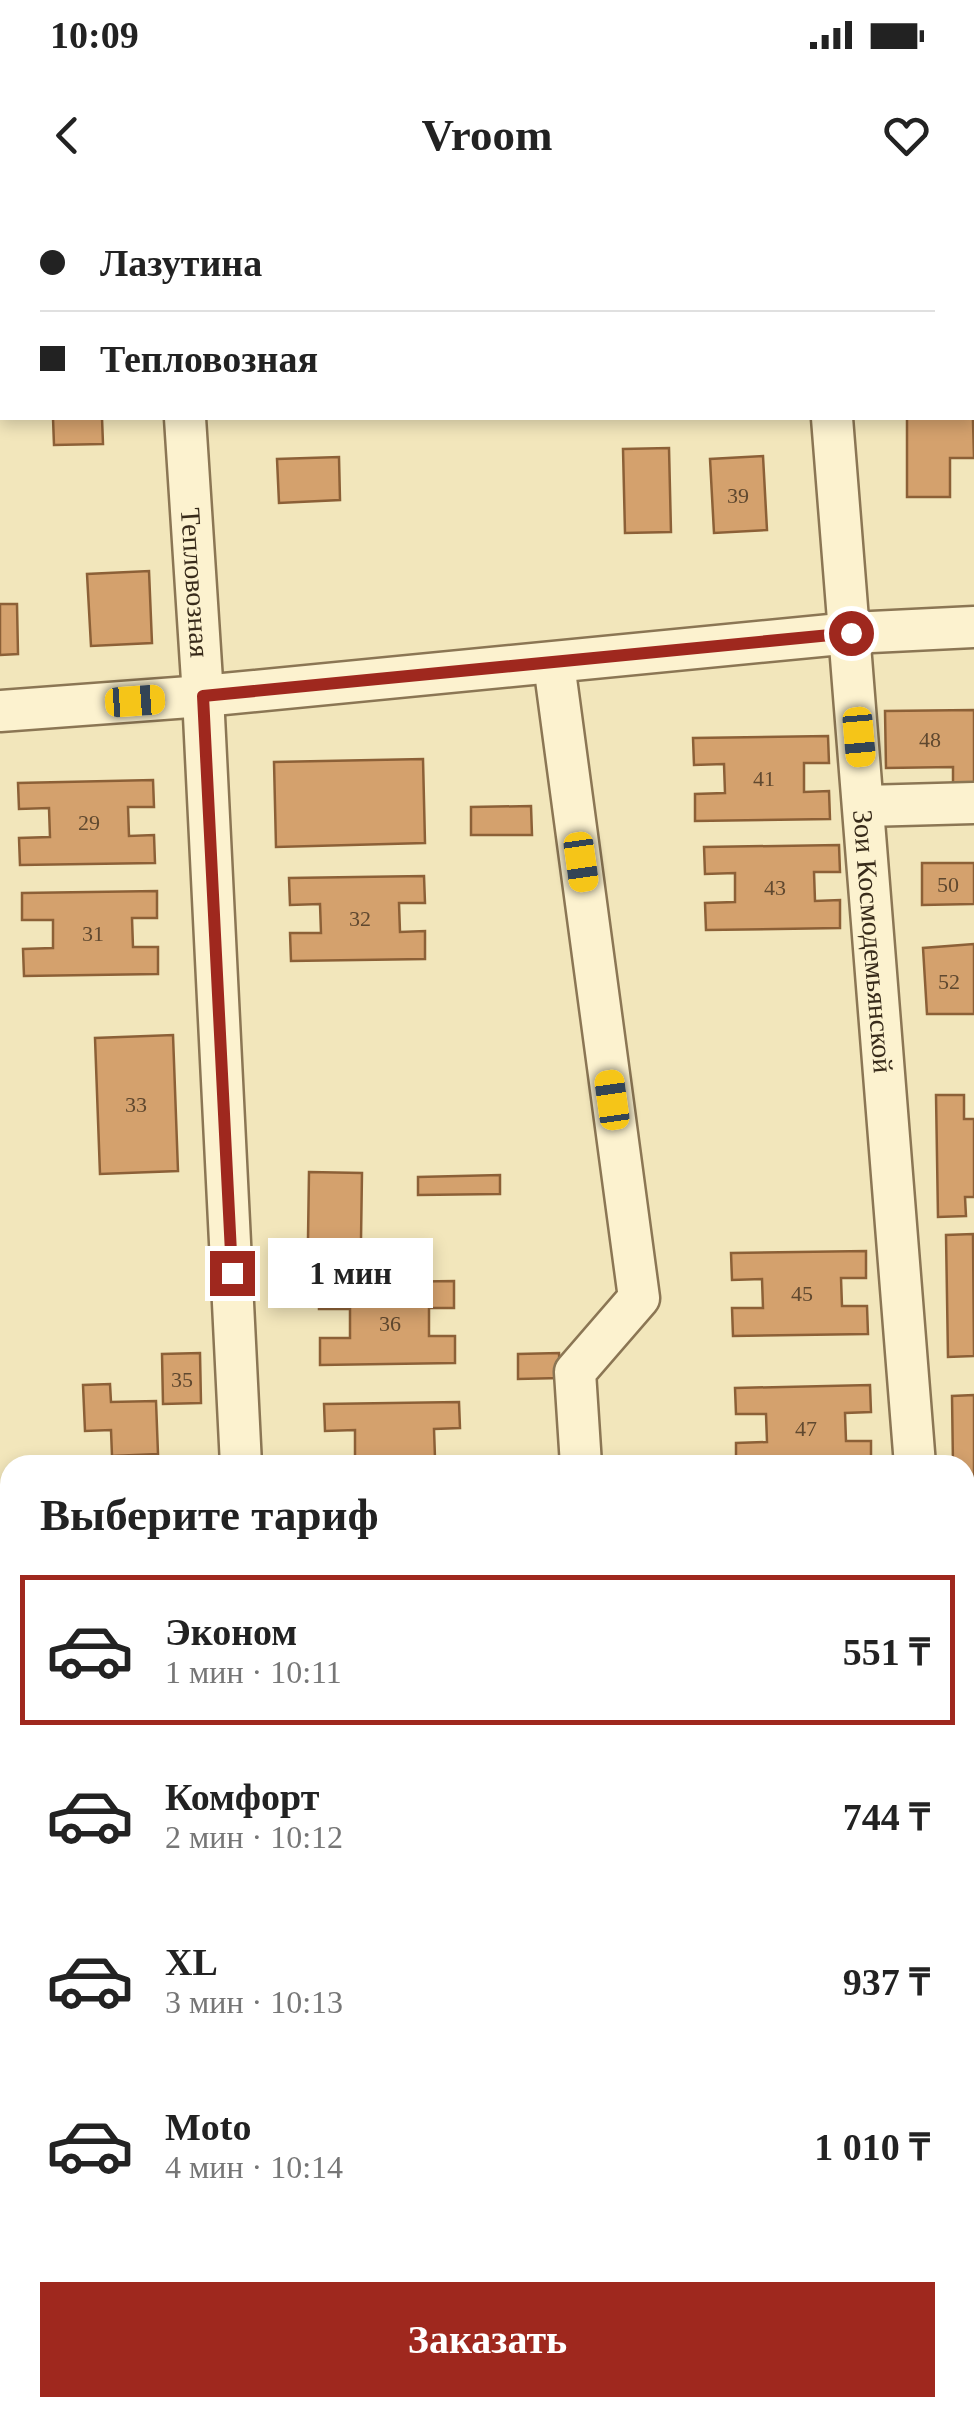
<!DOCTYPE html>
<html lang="ru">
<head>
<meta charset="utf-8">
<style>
	:root { --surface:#fff; --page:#f2f2f2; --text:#222; --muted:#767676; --line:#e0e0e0; --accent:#9f281e }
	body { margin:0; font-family:Georgia,serif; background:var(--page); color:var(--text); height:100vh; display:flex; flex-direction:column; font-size:38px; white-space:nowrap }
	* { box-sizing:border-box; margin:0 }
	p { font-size:32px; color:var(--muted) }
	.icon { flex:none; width:55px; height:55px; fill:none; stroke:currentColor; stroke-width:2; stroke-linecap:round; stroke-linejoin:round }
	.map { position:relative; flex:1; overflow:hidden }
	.side { position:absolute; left:0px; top:1255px; width:975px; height:962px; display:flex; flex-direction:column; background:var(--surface); border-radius:30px 30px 0 0; box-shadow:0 5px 15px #0003 }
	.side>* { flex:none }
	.banner { position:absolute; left:0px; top:0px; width:975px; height:220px; box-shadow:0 5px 15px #0003; display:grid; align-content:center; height:220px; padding:0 40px; background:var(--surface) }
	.end { position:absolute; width:45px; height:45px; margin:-22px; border:12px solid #9f281e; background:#fff; box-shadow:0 0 0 5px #fff }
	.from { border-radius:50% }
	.bubble { position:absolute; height:70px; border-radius:0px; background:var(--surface); box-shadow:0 5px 15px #0003; font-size:32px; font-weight:800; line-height:70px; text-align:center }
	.car { position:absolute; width:30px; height:60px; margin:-30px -15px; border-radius:12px; box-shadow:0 0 8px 2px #0007; background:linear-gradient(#f5c518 24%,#345 0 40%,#f5c518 0 76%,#345 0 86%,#f5c518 0) }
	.banner b { display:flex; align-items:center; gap:35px; height:95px; font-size:38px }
	.banner b+b { border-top:2px solid var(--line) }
	.banner i { width:25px; height:25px; background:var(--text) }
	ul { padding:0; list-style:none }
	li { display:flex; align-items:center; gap:30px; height:150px; margin:0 20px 15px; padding:0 20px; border:5px solid transparent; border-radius:0px }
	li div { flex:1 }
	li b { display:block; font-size:38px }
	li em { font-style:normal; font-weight:800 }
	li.active { border-color:var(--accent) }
	li>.icon { width:90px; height:90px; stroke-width:1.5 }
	h2 { padding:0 40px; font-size:45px; line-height:120px }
	.primary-button { display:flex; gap:20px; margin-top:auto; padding:20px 40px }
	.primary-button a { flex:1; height:115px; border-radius:0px; background:var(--accent); color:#fff; font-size:40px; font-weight:800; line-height:115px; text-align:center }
	.status { display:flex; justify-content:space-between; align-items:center; height:70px; padding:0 50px; background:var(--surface); direction:ltr }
	.status svg { height:28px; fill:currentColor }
	header { display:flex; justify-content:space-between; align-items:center; height:130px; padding:0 40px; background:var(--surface); font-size:45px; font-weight:800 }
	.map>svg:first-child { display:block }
	.building { fill:#d4a16d; stroke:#8c6037; stroke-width:2.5 }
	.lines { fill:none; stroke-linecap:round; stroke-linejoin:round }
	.minor-casing { stroke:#8b7654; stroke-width:45 }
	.minor { stroke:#fcf2cf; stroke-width:40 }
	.route { stroke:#9f281e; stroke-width:12 }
	.labels { text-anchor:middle; stroke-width:8; stroke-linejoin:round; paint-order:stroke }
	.number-label { font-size:22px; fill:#5f482f }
	.street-label { font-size:28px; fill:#382b1a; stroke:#f9efcc }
</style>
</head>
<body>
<div class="status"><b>10:09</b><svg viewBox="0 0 49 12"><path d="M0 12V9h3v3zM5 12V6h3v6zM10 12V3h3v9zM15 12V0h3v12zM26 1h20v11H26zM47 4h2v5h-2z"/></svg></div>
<header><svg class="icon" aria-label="back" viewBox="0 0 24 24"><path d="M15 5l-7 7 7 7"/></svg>Vroom<svg class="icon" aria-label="heart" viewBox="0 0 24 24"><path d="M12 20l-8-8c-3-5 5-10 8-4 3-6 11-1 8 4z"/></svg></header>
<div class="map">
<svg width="974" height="2217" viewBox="0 0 974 2217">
	<rect width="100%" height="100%" fill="#f2e6bb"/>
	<!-- building -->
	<g class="building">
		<polygon points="972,185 974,258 950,258 950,297 907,297 907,218 972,218"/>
		<polygon points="53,218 102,218 103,244 54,245"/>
		<polygon points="669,248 671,332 625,333 623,249"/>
		<polygon points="763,256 767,330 714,333 710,259"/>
		<polygon points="339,257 340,300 279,303 277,259"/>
		<polygon points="149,371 152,443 91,446 87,374"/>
		<polygon points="0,404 17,404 18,454 0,455"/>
		<polygon points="974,510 974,595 953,595 953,567 886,568 885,511"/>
		<polygon points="828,536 829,563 804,563 804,592 829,591 830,619 695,621 695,594 725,593 724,564 694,565 693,538"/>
		<polygon points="423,559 425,643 276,647 274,562"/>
		<polygon points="153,580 154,607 128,607 129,636 154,635 155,663 20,665 19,638 50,637 49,608 19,609 18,583"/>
		<polygon points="531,606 532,635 471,635 471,607"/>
		<polygon points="839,645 840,672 814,672 815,701 840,700 840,728 706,730 705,703 735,702 735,673 705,674 704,647"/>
		<polygon points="922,663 974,663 974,704 922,705"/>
		<polygon points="424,676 425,703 399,703 400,732 425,731 425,759 291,761 290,733 321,733 320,704 290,705 289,678"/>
		<polygon points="157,691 157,718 132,718 133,747 158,747 158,774 24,776 23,749 53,748 53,720 22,720 22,693"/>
		<polygon points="974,744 974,814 927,814 923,748"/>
		<polygon points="173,835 178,971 100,974 95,838"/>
		<polygon points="936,895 964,895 964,919 974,919 974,997 965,997 966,1016 938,1017"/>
		<polygon points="309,972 362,973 361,1040 308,1039"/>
		<polygon points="500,975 500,994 418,995 418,977"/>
		<polygon points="973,1034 974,1156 948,1157 946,1035"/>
		<polygon points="866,1051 866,1078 841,1078 842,1106 867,1106 868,1134 733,1136 732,1108 763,1108 762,1079 732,1080 731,1053"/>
		<polygon points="454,1081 454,1108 429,1108 429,1136 455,1136 455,1163 320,1165 320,1138 350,1138 350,1109 319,1109 319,1083"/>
		<polygon points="200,1153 201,1203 163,1204 162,1154"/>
		<polygon points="559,1153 560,1178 518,1179 518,1154"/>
		<polygon points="110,1184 111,1202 156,1201 158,1254 112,1256 111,1230 85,1231 83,1185"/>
		<polygon points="870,1185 871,1212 845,1213 846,1241 871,1241 871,1265 736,1265 736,1243 767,1242 766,1214 736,1214 735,1188"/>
		<polygon points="974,1195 974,1317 965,1317 965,1265 953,1265 952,1196"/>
		<polygon points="459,1202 460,1228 434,1229 435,1258 460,1257 460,1265 326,1265 325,1259 355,1259 355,1230 325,1231 324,1204"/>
		<polygon points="965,1357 974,1357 974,1479 967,1479"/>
		<polygon points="0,1658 5,1658 7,1712 0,1712"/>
		<polygon points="10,1895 10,1955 0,1955 0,1896"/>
	</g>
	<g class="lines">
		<defs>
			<g id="minor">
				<polyline points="170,0 171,2"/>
				<polyline points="813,0 813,2"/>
				<path id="s1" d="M185,218L203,496L241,1265"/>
				<path id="s2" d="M832,218L915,1265"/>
				<polyline points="554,464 639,1098 575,1172 581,1265"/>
				<polyline points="0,511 203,496 851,433 974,427"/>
				<polyline points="865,606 974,603"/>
				<polyline points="965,1767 974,1767"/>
				<polyline points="0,1850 10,1850"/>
				<polyline points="965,1920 974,2036"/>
				<polyline points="965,2183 974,2182"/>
				<polyline points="280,2208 280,2217"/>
				<polyline points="570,2217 679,2208"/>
			</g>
		</defs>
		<!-- minor casing -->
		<use href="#minor" class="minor-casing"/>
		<!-- minor -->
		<use href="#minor" class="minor"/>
	</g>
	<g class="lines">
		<!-- route -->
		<polyline class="route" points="232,1073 203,496 851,433"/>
	</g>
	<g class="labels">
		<!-- number labels -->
		<g class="number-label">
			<text x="738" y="303">39</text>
			<text x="930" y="547">48</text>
			<text x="764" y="586">41</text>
			<text x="89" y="630">29</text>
			<text x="948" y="692">50</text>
			<text x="775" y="695">43</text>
			<text x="360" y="726">32</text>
			<text x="93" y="741">31</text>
			<text x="949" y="789">52</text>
			<text x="136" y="912">33</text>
			<text x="802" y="1101">45</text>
			<text x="390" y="1131">36</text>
			<text x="182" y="1187">35</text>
			<text x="806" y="1236">47</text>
		</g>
		<!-- street labels -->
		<g class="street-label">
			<text dy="10" stroke="none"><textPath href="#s1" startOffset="165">Тепловозная</textPath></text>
			<text dy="10" stroke="none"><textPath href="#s2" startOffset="525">Зои Космодемьянской</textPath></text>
		</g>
	</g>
</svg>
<i class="end from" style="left:851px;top:433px"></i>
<i class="end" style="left:232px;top:1073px"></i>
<div class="bubble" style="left:268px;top:1038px;width:165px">1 мин</div>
<i class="car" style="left:135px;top:501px;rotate:86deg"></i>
<i class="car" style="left:859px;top:537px;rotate:175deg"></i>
<i class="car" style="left:581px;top:662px;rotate:172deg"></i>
<i class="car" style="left:612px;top:900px;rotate:352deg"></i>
<div class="banner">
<b><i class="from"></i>Лазутина</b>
<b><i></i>Тепловозная</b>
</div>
<section class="side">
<h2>Выберите тариф</h2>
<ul>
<li class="active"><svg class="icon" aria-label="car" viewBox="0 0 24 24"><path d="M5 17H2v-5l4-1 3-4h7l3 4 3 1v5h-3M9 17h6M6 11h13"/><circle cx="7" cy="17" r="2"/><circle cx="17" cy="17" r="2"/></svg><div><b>Эконом</b><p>1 мин · 10:11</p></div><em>551 ₸</em></li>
<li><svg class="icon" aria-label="car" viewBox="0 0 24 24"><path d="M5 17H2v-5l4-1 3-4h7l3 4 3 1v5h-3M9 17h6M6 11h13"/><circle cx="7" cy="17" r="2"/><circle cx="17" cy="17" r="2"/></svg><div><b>Комфорт</b><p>2 мин · 10:12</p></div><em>744 ₸</em></li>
<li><svg class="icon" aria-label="car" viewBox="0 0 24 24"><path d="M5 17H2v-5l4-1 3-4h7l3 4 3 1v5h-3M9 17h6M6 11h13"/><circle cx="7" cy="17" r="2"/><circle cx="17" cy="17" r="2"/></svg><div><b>XL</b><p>3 мин · 10:13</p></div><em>937 ₸</em></li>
<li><svg class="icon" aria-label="car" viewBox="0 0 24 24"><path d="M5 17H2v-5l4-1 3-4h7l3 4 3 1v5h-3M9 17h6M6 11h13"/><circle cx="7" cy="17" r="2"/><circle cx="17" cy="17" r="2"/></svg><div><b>Moto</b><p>4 мин · 10:14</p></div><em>1 010 ₸</em></li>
</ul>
<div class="primary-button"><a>Заказать</a></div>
</section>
</div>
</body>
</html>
